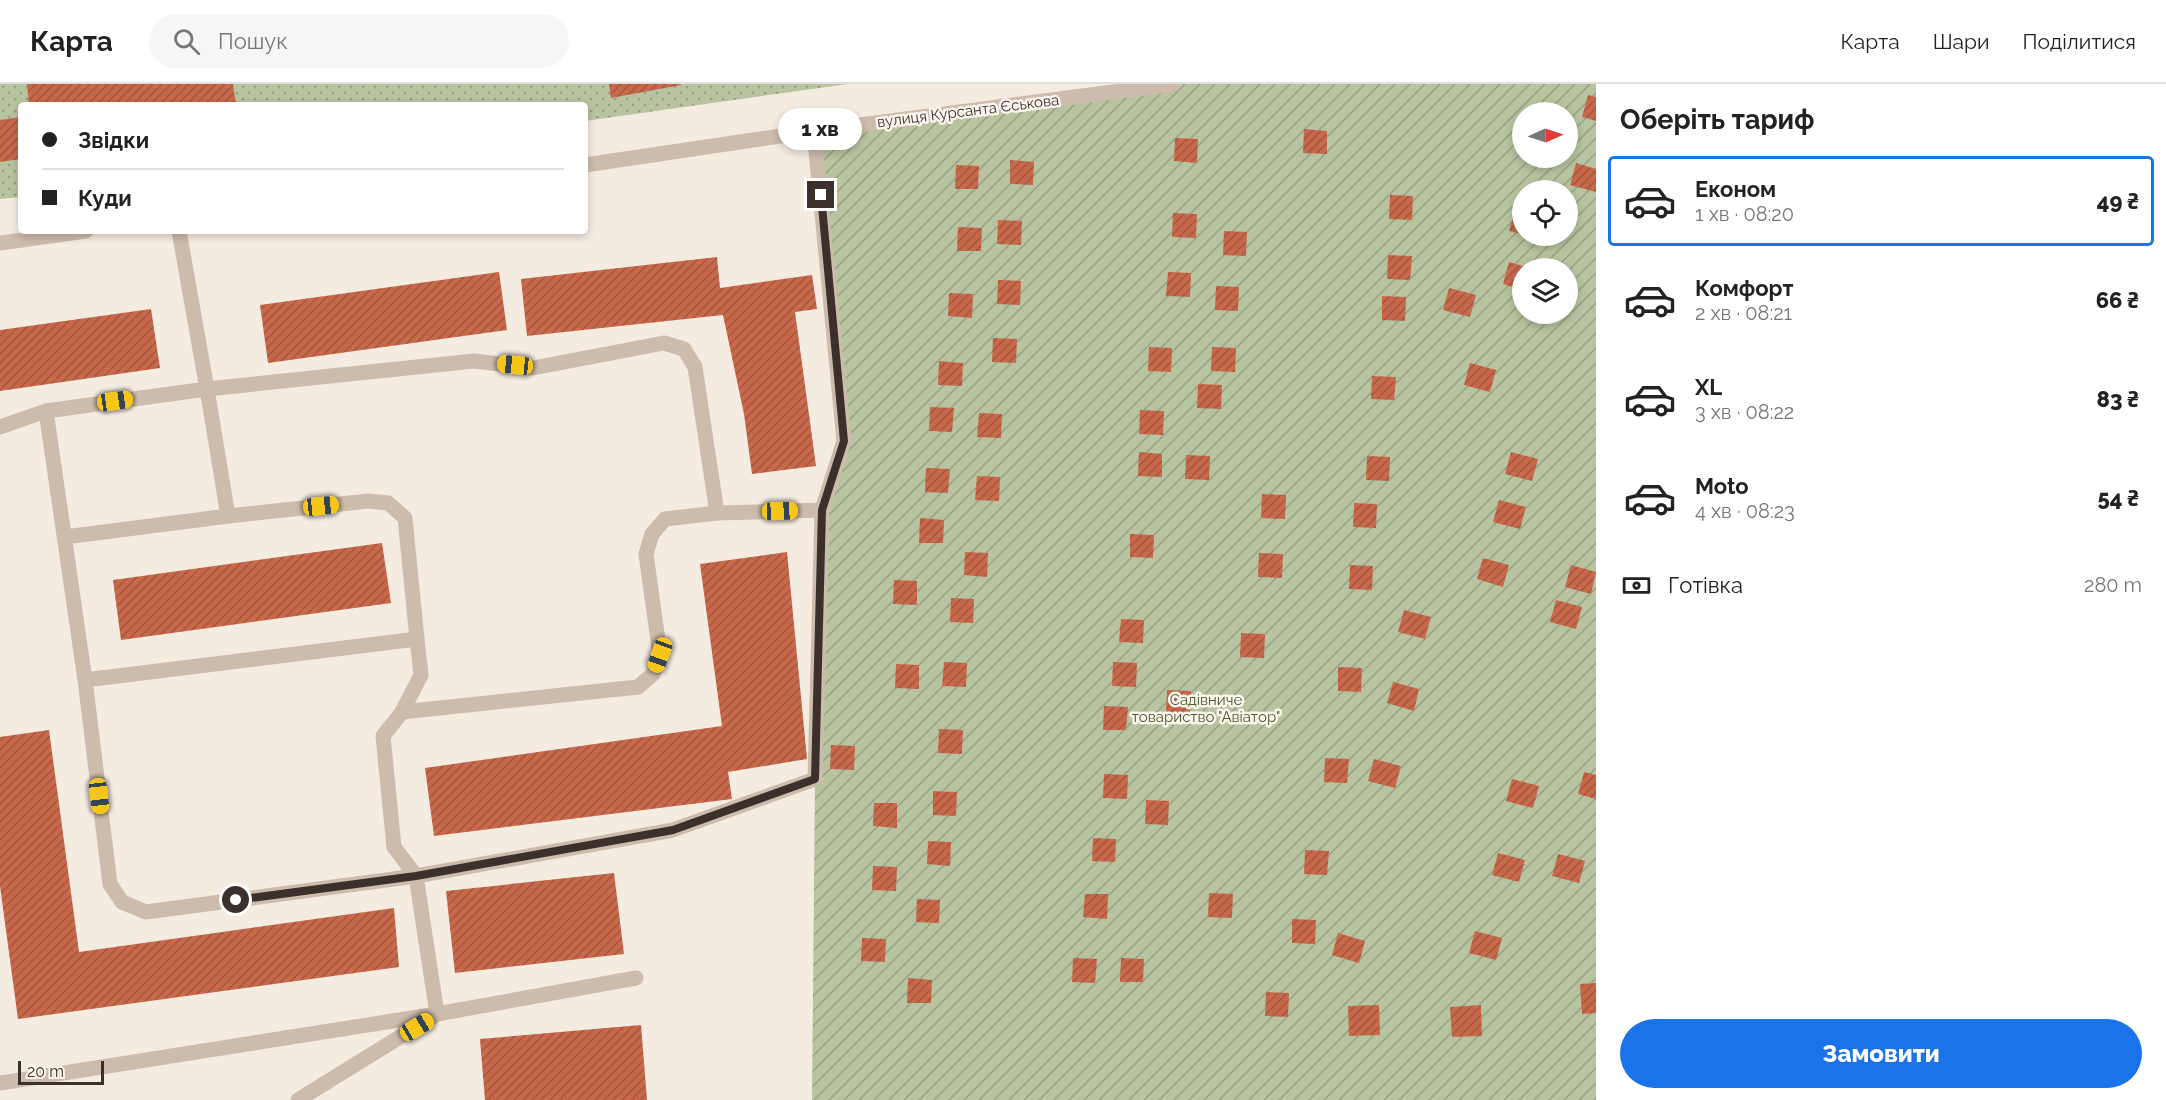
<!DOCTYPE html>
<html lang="uk">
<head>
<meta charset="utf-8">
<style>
	:root { --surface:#fff; --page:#f6f6f6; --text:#222; --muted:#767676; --line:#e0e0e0; --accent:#1a73e8 }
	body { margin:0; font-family:Raleway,sans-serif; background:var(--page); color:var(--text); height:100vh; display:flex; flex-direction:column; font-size:22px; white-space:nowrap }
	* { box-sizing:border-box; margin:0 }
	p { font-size:20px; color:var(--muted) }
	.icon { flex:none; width:33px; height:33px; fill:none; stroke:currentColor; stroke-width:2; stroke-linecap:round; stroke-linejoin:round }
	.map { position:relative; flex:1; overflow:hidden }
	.sheet { display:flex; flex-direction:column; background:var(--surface); width:570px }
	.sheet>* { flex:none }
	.banner { position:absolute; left:18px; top:18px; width:570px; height:132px; border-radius:6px; box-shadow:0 3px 9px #0003; display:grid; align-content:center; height:132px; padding:0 24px; background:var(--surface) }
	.needle { width:39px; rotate:87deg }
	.tools { position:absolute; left:1512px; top:18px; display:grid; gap:12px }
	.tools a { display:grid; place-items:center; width:66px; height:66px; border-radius:50%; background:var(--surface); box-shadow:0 3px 9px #0003; font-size:30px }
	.scale { position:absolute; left:18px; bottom:15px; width:86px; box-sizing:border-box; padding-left:6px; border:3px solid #3b302b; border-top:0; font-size:16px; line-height:21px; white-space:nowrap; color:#3b302b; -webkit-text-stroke:4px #fbf5ee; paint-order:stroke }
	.end { position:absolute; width:27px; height:27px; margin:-14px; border:8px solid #3b302b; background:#fff; box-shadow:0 0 0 3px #fff }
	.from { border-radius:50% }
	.bubble { position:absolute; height:42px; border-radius:21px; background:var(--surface); box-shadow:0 3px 9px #0003; font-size:20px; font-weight:800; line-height:42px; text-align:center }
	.car { position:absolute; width:18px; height:36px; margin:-18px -9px; border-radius:8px; box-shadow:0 0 4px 2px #0007; background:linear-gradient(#f5c518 24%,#345 0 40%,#f5c518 0 76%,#345 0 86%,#f5c518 0) }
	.banner b { display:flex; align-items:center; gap:21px; height:57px; font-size:22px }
	.banner b+b { border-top:2px solid var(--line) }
	.banner i { width:15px; height:15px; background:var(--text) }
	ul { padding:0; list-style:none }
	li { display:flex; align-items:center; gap:18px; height:90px; margin:0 12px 9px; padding:0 12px; border:3px solid transparent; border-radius:6px }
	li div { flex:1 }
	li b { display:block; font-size:22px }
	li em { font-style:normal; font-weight:800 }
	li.selected { border-color:var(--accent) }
	li>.icon { width:54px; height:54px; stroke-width:1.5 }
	h2 { padding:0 24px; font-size:27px; line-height:72px }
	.pay { display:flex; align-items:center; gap:15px; height:66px; padding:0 24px; font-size:22px }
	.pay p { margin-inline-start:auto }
	.button { display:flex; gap:12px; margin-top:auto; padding:12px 24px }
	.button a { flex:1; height:69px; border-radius:36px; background:var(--accent); color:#fff; font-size:24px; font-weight:800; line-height:69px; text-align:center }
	header { display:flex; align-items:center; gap:36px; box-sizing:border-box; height:84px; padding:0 30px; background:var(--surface); border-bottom:2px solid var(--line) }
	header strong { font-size:28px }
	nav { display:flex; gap:33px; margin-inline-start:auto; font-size:21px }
	.search { width:420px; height:54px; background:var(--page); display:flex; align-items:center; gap:15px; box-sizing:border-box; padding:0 21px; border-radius:33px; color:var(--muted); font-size:22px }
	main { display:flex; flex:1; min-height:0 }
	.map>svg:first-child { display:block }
	.grass { fill:url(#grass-dots) }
	.garden { fill:url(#garden-furrows); fill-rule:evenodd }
	.building { fill:url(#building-hatch) }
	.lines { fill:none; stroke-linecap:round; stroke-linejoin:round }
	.minor { stroke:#cdbbac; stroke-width:15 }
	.route { stroke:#3b302b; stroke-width:8 }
	.labels { text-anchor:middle; stroke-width:5; stroke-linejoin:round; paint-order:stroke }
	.street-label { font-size:15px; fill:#3b302b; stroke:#fbf5ee }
	.park-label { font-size:15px; fill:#4a5a2e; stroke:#fbf5ee }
</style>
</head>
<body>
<header>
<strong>Карта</strong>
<div class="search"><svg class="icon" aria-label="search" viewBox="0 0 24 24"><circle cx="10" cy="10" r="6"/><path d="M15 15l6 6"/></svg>Пошук</div>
<nav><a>Карта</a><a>Шари</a><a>Поділитися</a></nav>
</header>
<main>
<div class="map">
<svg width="1596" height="1016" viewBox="0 0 1596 1016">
	<defs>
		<pattern id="grass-dots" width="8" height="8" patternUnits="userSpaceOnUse" patternTransform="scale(1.5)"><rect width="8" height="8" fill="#b8c4a0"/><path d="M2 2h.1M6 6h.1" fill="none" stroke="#97a083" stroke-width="1.8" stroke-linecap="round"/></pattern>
		<pattern id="garden-furrows" width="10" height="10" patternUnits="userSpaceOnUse" patternTransform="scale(1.5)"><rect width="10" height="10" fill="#b8c4a0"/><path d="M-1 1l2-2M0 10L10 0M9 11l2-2" fill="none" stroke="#97a083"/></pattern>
		<pattern id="building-hatch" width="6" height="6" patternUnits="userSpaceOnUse" patternTransform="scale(1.5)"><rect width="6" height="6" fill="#c8694b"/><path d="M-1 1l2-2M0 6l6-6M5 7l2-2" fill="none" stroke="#a4573f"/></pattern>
	</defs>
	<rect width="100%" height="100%" fill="#f4ebe1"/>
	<!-- grass -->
	<polygon class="grass" points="0,0 848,0 585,37 585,21 21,21 21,113 0,115"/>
	<!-- garden -->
	<path class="garden" d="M1174,0H1596V1016H812L815,695L822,426L844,357L814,47ZM1522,28H1568V74H1522ZM1522,106H1568V152H1522ZM1522,184H1568V230H1522Z"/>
	<!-- building -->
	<g class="building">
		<polygon points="27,0 233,0 236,21 29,21"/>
		<polygon points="609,0 681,0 681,1 611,14"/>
		<polygon points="1588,11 1596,13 1596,37 1582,33"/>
		<polygon points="21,33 21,75 0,78 0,36"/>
		<polygon points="1304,45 1327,47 1327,70 1303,69"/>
		<polygon points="1175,54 1198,55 1197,79 1174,77"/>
		<polygon points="1010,76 1034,78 1033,101 1010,100"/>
		<polygon points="1576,79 1596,85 1596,108 1570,101"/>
		<polygon points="956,81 979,82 978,105 955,105"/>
		<polygon points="1390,111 1413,112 1412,136 1389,135"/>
		<polygon points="1515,125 1522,127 1522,150 1509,147"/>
		<polygon points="1173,129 1197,130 1196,154 1172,153"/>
		<polygon points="998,136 1022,137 1021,161 997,160"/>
		<polygon points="958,143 982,144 981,167 957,167"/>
		<polygon points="1224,147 1247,148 1246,172 1223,171"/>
		<polygon points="1388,171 1412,172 1410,196 1387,195"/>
		<polygon points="717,173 720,204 812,191 817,225 795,228 816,382 752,390 744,330 723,231 527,252 521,195"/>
		<polygon points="1509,178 1529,184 1522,184 1522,206 1503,200"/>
		<polygon points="499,188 507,246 268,279 260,221"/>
		<polygon points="1168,188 1191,189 1190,213 1166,212"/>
		<polygon points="998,196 1021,197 1020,221 997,220"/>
		<polygon points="1216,202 1239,203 1238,227 1215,226"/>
		<polygon points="1449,204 1476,211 1470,233 1443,226"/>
		<polygon points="949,209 973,210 972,234 948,232"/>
		<polygon points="1382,212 1406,213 1405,237 1382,236"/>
		<polygon points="151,225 160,284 0,307 0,246"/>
		<polygon points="993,254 1017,255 1016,279 992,278"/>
		<polygon points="1149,263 1172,264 1171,288 1148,287"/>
		<polygon points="1212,263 1236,264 1235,288 1211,287"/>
		<polygon points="939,277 963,279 962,302 938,301"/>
		<polygon points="1470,279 1496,286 1490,308 1464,301"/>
		<polygon points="1372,292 1396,293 1394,316 1371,315"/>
		<polygon points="1198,300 1222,301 1221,325 1197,324"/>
		<polygon points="930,323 954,324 952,348 929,347"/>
		<polygon points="1140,326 1164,327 1163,351 1139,350"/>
		<polygon points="979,329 1002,330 1001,354 977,353"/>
		<polygon points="1139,368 1162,370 1162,393 1138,392"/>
		<polygon points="1511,368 1538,375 1532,397 1505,390"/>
		<polygon points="1186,371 1210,372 1209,396 1185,395"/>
		<polygon points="1367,372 1390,373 1389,397 1366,396"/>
		<polygon points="926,384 950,385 948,409 925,408"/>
		<polygon points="977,392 1000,393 999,417 975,416"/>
		<polygon points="1262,410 1286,411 1285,435 1261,434"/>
		<polygon points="1499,416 1526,423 1520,445 1493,438"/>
		<polygon points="1354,419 1377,420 1376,444 1353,443"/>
		<polygon points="920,434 944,436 943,459 919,459"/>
		<polygon points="1130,450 1154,451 1153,474 1130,473"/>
		<polygon points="382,459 391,519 121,556 113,496"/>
		<polygon points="787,468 807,675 728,688 732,715 434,752 425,684 722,642 700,480"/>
		<polygon points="965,468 988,469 987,493 964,491"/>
		<polygon points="1259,469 1283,470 1282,494 1258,493"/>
		<polygon points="1483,474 1509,481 1503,503 1477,495"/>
		<polygon points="1350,481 1373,482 1372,506 1349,505"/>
		<polygon points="1571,481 1596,488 1591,510 1565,503"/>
		<polygon points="894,496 917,497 917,521 893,520"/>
		<polygon points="951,514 974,515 973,539 950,538"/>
		<polygon points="1556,516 1582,523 1576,545 1550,538"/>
		<polygon points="1404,526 1431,533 1425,555 1398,548"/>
		<polygon points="1121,535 1144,536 1143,559 1119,558"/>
		<polygon points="1241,549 1265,550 1264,574 1240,573"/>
		<polygon points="944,578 967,579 966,603 942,602"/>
		<polygon points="1113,578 1137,579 1136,603 1112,602"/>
		<polygon points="896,580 919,581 919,605 895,604"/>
		<polygon points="1338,583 1362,584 1361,608 1338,607"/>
		<polygon points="1393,598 1419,605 1414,627 1387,619"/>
		<polygon points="1167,606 1191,607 1190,631 1166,629"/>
		<polygon points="1104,622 1128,623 1126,646 1103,646"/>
		<polygon points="939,645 963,646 962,670 938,669"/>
		<polygon points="49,646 79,868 394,824 399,883 18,935 0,802 0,653"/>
		<polygon points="831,661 855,662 854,686 830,685"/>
		<polygon points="1325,674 1349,675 1347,699 1324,698"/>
		<polygon points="1374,675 1401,682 1395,704 1368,697"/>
		<polygon points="1584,688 1596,691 1596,715 1578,710"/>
		<polygon points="1104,690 1128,691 1127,715 1103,714"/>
		<polygon points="1512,695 1539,702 1533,724 1506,717"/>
		<polygon points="933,707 957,708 956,732 933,731"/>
		<polygon points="1146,716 1169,717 1168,741 1145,740"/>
		<polygon points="874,719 897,719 897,744 873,742"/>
		<polygon points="1093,754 1116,755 1115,778 1092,777"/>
		<polygon points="928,757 951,758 950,782 927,780"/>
		<polygon points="1305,766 1329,767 1327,791 1304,790"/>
		<polygon points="1498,769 1525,776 1519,798 1492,791"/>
		<polygon points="1558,770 1585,777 1579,799 1552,792"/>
		<polygon points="873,782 897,783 896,807 872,806"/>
		<polygon points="614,789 624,870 455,889 446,807"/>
		<polygon points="1209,809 1233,810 1232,834 1208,833"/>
		<polygon points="1085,810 1108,810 1107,835 1083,833"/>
		<polygon points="917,815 940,816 939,839 916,838"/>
		<polygon points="1292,835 1316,836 1315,860 1292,859"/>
		<polygon points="1475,847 1502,854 1496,876 1469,869"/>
		<polygon points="1338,849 1365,857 1359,879 1332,871"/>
		<polygon points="862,854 886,855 885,878 861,877"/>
		<polygon points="1073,874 1097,875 1095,899 1072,898"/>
		<polygon points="1121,874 1144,875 1143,898 1120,898"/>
		<polygon points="908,894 932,896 931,919 907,919"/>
		<polygon points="1596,899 1596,929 1582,930 1580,900"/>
		<polygon points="1266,908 1289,909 1288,933 1265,932"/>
		<polygon points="1379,921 1380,951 1349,952 1348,922"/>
		<polygon points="1481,921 1482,952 1452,953 1450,923"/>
		<polygon points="641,941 647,1016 485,1016 480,955"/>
	</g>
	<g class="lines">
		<!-- minor -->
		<g class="minor">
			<polyline points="585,81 814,47 1174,0"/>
			<polyline points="179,147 207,305 474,277 533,284 664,259 684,265 695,283 717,429 822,426"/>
			<polyline points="0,159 86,147"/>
			<polygon points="207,305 228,432 368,417 388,419 405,434 417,555 85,596 46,327"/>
			<polyline points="0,343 46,327"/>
			<polyline points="65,453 228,432"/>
			<polyline points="85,596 110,800 122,818 146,828 416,792 394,763 383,652 402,628 421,591 417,555"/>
			<polyline points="402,628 638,603 653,590 660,571 646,470 652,450 665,435 717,429"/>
			<polyline points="0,999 437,930 416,792 673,746 815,695 822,426 844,357 814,47"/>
			<polyline points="298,1016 437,930 636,894"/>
		</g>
	</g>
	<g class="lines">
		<!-- route -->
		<polyline class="route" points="236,816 416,792 673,746 815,695 822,426 844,357 821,111"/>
	</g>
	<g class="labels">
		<!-- street labels -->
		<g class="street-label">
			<text transform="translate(968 27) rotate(-7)" y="5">вулиця Курсанта Єськова</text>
		</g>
		<!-- park labels -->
		<g class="park-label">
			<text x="1206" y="621">Садівниче<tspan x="1206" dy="17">товариство "Авіатор"</tspan></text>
		</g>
	</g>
</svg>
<div class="tools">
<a><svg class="needle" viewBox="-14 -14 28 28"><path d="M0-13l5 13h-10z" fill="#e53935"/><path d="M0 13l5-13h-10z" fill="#767676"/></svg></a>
<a><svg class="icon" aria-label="locate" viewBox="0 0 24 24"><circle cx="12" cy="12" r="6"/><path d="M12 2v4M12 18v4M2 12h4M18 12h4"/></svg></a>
<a><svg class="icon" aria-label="layers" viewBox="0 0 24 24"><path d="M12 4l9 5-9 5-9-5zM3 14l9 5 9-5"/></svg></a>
</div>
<div class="scale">20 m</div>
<i class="end from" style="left:236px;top:816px"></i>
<i class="end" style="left:821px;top:111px"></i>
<div class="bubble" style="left:778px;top:24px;width:84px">1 хв</div>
<i class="car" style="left:515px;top:281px;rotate:276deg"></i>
<i class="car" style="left:115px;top:317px;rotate:82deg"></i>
<i class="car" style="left:321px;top:422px;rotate:84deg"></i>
<i class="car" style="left:780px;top:427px;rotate:88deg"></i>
<i class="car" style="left:660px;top:571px;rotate:200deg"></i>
<i class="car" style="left:99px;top:712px;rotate:173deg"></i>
<i class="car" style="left:417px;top:943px;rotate:59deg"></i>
<div class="banner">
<b><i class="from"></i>Звідки</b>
<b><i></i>Куди</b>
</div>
</div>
<section class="sheet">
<h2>Оберіть тариф</h2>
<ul>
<li class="selected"><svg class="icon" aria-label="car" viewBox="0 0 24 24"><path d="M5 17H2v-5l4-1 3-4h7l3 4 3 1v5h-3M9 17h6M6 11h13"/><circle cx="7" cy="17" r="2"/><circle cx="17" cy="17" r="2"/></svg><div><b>Економ</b><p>1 хв · 08:20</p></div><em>49 ₴</em></li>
<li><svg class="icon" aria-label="car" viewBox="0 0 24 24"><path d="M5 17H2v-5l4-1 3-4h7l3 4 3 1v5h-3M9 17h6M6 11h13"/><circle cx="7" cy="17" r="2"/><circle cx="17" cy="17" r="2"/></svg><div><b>Комфорт</b><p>2 хв · 08:21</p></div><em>66 ₴</em></li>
<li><svg class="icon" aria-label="car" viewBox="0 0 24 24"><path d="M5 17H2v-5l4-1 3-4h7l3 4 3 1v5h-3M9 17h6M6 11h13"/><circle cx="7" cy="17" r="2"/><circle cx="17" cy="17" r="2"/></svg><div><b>XL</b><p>3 хв · 08:22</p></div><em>83 ₴</em></li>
<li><svg class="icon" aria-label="car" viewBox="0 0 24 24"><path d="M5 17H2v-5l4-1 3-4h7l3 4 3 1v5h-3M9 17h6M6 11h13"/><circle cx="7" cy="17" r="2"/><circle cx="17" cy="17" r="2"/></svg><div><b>Moto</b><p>4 хв · 08:23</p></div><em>54 ₴</em></li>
</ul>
<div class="pay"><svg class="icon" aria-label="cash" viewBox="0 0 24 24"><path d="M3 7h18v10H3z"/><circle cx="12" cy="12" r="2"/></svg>Готівка<p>280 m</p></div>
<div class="button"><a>Замовити</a></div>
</section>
</main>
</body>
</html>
